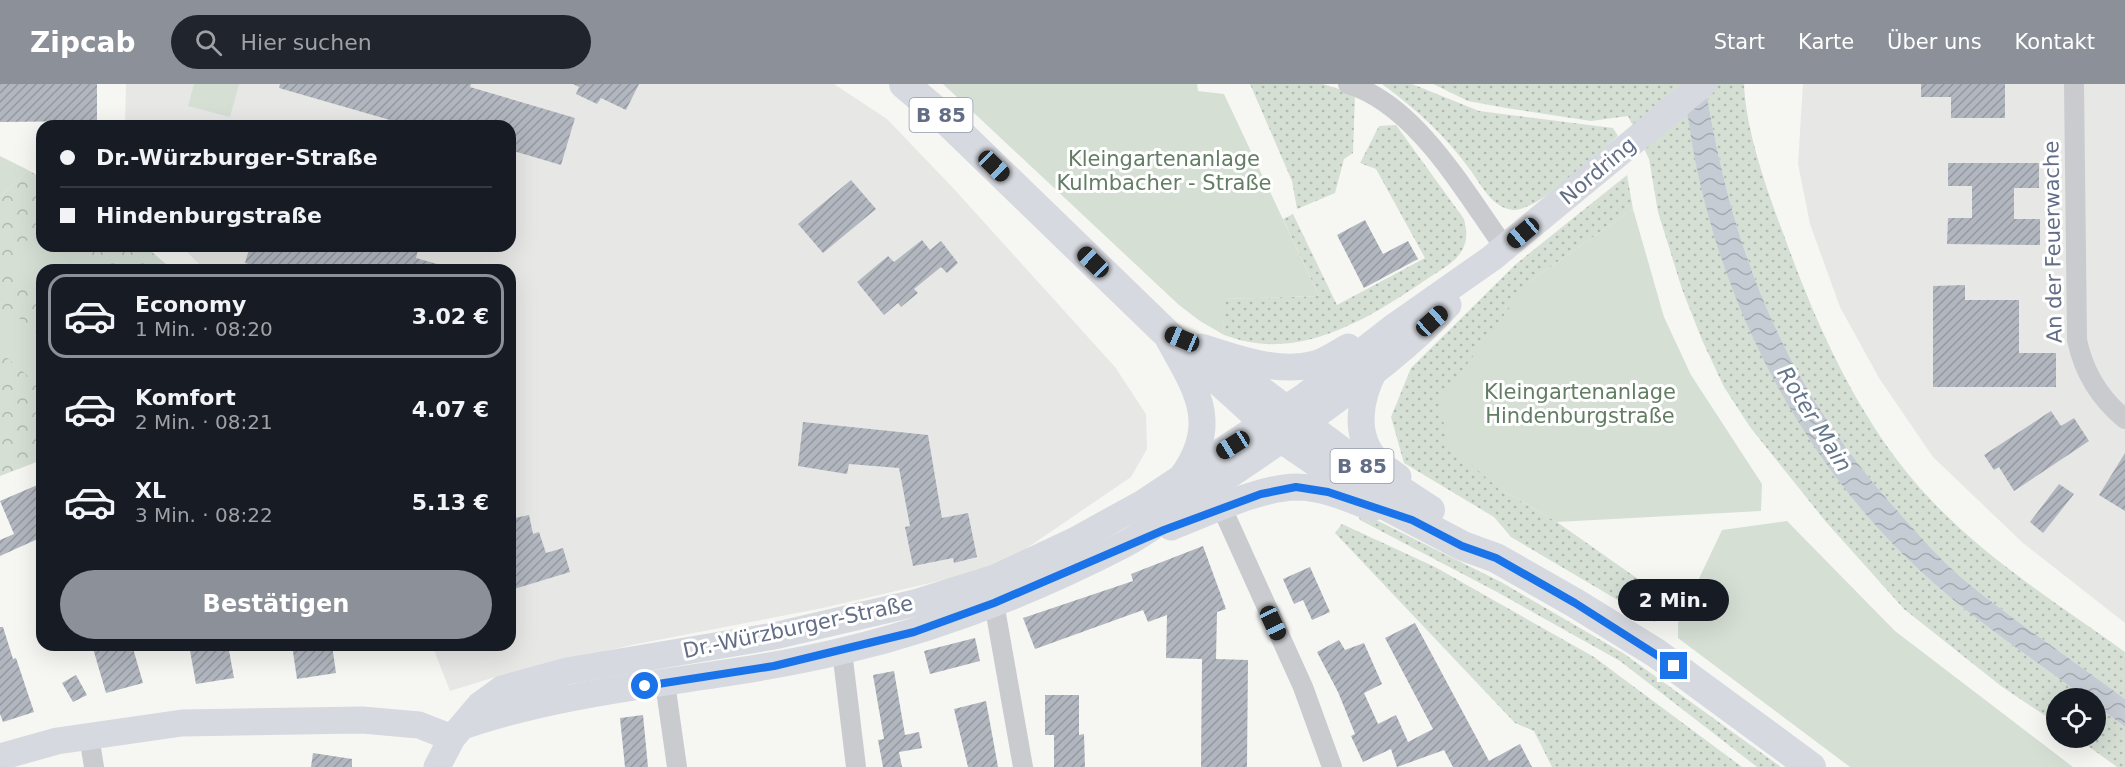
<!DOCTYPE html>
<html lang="de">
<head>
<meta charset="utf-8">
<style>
	:root { --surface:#171b24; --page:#20242c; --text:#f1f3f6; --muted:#9ea1a6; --line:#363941; --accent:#8c9099 }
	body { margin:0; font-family:"DejaVu Sans",sans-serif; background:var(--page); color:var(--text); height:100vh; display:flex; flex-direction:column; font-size:22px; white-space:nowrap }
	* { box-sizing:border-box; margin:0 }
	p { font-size:20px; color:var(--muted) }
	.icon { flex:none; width:33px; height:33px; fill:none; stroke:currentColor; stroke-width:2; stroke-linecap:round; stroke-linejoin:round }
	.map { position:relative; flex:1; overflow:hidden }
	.drawer { position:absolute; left:36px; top:180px; width:480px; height:387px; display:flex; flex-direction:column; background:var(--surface); border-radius:18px; box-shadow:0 6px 24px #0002 }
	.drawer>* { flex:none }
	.guide { position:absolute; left:36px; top:36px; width:480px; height:132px; border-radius:18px; box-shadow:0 6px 24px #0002; display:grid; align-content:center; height:132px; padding:0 24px; background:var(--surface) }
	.tools { position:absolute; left:2046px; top:604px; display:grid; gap:12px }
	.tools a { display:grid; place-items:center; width:60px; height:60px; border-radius:50%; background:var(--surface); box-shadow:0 6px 24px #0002; font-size:30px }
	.end { position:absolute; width:27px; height:27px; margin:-14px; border:8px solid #1a73e8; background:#fff; box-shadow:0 0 0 3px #fff }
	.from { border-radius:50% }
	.bubble { position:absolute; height:42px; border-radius:21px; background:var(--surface); box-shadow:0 6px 24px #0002; font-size:20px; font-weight:700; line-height:42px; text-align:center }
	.car { position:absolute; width:18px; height:36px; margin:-18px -9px; border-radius:8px; box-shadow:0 0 4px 2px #0007; background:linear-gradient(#222 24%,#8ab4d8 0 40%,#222 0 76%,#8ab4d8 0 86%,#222 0) }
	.guide b { display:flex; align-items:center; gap:21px; height:57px; font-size:22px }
	.guide b+b { border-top:2px solid var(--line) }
	.guide i { width:15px; height:15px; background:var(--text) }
	ul { padding:10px 0 0; list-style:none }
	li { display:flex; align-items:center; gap:18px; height:84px; margin:0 12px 9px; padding:0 12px; border:3px solid transparent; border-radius:18px }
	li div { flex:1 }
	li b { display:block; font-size:22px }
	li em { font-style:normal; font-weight:700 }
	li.current { border-color:var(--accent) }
	li>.icon { width:54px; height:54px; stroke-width:1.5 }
	.action { display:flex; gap:12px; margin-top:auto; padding:12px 24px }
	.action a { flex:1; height:69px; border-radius:36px; background:var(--accent); color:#fff; font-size:24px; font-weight:700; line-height:69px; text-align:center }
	header { display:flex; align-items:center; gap:36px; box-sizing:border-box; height:84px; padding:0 30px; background:var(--accent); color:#fff }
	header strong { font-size:28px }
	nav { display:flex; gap:33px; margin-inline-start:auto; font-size:21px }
	.search { width:420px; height:54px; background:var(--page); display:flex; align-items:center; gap:15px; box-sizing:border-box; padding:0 21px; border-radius:33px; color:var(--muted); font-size:22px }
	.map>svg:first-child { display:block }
	.built { fill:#e7e7e6 }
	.grass { fill:url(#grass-dots) }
	.park { fill:url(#park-crowns) }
	.garden { fill:#d5dfd4 }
	.water { fill:url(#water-waves) }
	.building { fill:url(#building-hatch) }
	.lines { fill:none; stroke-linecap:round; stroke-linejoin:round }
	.street { stroke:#c9cbcf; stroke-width:20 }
	.secondary { stroke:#d6d9df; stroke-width:27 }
	.primary { stroke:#d6d9df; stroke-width:30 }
	.route { stroke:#1a73e8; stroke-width:8 }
	.labels { text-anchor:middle; stroke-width:6; stroke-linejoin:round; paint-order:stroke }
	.shield { fill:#fff; stroke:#929aaa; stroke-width:1.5 }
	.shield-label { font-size:20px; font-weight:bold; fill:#636e86 }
	.park-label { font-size:21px; fill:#637d64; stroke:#fff }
	.street-label { font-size:21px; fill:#636e86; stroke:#fff }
	.water-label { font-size:22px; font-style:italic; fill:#64768a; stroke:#fff }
</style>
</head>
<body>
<header>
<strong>Zipcab</strong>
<div class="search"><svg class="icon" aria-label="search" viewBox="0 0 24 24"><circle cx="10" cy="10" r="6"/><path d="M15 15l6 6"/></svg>Hier suchen</div>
<nav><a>Start</a><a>Karte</a><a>Über uns</a><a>Kontakt</a></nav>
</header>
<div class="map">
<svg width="2125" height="683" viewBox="0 0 2125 683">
	<defs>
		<pattern id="grass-dots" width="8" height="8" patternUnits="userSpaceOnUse" patternTransform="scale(1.5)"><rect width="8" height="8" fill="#d5dfd4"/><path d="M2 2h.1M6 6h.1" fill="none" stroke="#b0b9b2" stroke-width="1.8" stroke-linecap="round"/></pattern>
		<pattern id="park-crowns" width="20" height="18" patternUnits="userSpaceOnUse" patternTransform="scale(1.5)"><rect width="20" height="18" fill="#d5dfd4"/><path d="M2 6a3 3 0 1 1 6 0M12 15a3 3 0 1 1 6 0" fill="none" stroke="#b0b9b2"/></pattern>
		<pattern id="water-waves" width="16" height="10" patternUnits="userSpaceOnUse" patternTransform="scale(1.5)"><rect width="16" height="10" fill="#c6ccd3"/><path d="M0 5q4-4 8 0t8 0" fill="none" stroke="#a4aab1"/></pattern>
		<pattern id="building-hatch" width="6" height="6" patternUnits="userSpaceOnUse" patternTransform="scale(1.5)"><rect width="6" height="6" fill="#b2b7bf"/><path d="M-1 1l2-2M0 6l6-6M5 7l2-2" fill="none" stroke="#9499a1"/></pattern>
	</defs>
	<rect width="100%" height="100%" fill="#f6f7f3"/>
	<!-- built -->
	<g class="built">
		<polygon points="126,0 834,0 887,35 954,105 1115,283 1146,330 1147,365 1131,393 999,483 823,524 632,561 492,594 450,607 432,561 510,561 510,186 205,186 181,162 510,162 510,42 125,42"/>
		<polygon points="1803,0 2125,0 2125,539 2023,459 1933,373 1879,294 1840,223 1810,140 1798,80"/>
	</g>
	<!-- grass -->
	<g class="grass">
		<polygon points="1250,0 1323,0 1355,10 1353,69 1344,75 1335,109 1297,125 1292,97"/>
		<path d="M1382,0H1412L1479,27L1613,44L1618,52C1598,70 1539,126 1514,126C1493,125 1481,101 1471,87C1446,52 1416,25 1382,0Z"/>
		<path d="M1433,0H1684C1701,173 1790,365 1918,485C1969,533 2030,573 2087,615H2056V639L2001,602L1904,525L1826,438L1750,343L1724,303L1702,256L1682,205L1658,128L1649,75L1628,32L1591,37L1506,24L1468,17Z"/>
		<path d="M1705,0H1744C1746,50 1769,111 1786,157C1820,250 1863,345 1932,417C1988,476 2059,521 2125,568V615C2073,576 2018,540 1968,499C1941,477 1918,450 1895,424C1782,296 1732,167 1705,0Z"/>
		<path d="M1396,41L1464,135C1466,144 1468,153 1464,162C1458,178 1440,186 1427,195C1386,223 1341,252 1291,259C1266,262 1247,259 1224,251L1222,215L1319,212L1283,135L1293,130L1337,221L1425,174L1376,85L1360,79L1379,42Z"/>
		<polygon points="1627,91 1633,125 1529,198 1498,404 1557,438 1655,507 1655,538 1511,453 1494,433 1404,379 1391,333 1411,284 1516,180"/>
		<polygon points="1356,426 1501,498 1623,569 1781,683 1757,683 1620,577 1497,508 1360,436"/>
		<polygon points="1342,440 1435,483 1594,573 1742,683 1552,683 1534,647 1515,639 1335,449"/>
		<polygon points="2096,621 2125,643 2125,683 2117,683 2077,654 2096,654"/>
	</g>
	<!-- park -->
	<polygon class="park" points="28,86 42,94 42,162 145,162 173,186 42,186 42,376 0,392 0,113"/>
	<!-- garden -->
	<g class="garden">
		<polygon points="194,0 239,0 230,33 188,22"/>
		<polygon points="943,0 1197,0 1198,7 1224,10 1319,212 1223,215 1224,251 1200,237 1179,221"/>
		<polygon points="0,72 28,86 0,113"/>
		<polygon points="1633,125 1664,233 1691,291 1762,400 1761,427 1557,438 1498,404 1447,360 1440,316 1529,198"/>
		<polygon points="42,140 42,162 78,162 105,186 42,186 42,218 3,183"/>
		<polygon points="6,223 42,253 42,281 30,294 0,268 0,230"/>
		<polygon points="1787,437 1895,547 2073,683 1850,683 1678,554 1678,539 1722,446"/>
	</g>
	<!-- water -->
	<path class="water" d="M1684,0H1705C1732,167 1782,296 1895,424C1918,450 1941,477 1968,499C2018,540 2073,576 2125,615V643L2096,621V615H2087C2030,573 1969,533 1918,485C1785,360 1701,180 1684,0Z"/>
	<!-- building -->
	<g class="building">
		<polygon points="0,0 97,0 97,37 0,38"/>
		<polygon points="280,0 471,0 470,3 575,34 561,81 510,66 510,42 389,42 390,36 279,4"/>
		<polygon points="573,0 639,0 626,26 601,14 597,20 576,10 579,3"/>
		<polygon points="1921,0 2005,0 2005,34 1951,34 1951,13 1921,13"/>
		<polygon points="1948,79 2039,79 2039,104 2014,104 2014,135 2040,135 2040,161 1947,160 1948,134 1972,134 1972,102 1948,102"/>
		<polygon points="851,96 876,125 823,169 798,140"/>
		<polygon points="1365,136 1383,170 1408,157 1418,175 1364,204 1337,151"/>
		<polygon points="922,156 930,166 941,157 958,179 947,189 941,183 914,205 918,209 901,223 898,219 884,231 857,198 888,172 894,178"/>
		<polygon points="250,162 419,162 416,174 444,182 444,186 270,186 245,179"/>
		<polygon points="1965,201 1965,216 2019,216 2019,269 2056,269 2056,303 1933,303 1933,202"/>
		<polygon points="2051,327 2061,342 2074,334 2089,357 2014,407 1999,383 1994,386 1984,371"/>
		<polygon points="803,338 928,351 942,434 968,429 977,473 954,479 953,474 913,482 905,443 910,442 899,384 849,380 847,390 798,382"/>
		<polygon points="2125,369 2125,427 2099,411"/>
		<polygon points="42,399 42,453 0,472 0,456 14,450 0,417"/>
		<polygon points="2059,400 2074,410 2043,449 2030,438"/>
		<polygon points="529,431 533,450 539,448 546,469 563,464 570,488 514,505 510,493 510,435"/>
		<polygon points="1203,462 1226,525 1217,528 1216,575 1248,576 1247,683 1201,683 1202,575 1166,574 1167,531 1148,538 1143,526 1035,565 1023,534 1133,497 1131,490"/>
		<polygon points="1310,483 1330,528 1312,536 1303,516 1294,520 1283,495"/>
		<polygon points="1415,539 1489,677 1520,660 1532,683 1453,683 1444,666 1397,683 1391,665 1363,678 1351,652 1355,650 1338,608 1317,568 1339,556 1345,566 1364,559 1382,600 1364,609 1378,640 1396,631 1408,658 1433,645 1385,554"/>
		<polygon points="0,543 3,543 13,575 16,574 34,628 3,638 0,630"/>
		<polygon points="975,554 980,577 930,590 924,567"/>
		<polygon points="92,561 132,561 143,599 106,609"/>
		<polygon points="189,561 228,561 234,594 196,600"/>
		<polygon points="292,561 332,561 336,589 297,595"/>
		<polygon points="894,587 905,651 919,648 922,664 899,668 902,683 883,683 878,656 884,655 873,591"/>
		<polygon points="76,591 87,611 73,618 62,599"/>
		<polygon points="1045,611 1079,611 1079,651 1084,650 1085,683 1054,683 1054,651 1045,651"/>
		<polygon points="986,617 998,683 968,683 954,625"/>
		<polygon points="643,631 648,683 625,683 620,634"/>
		<polygon points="313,669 352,675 352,683 311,683"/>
	</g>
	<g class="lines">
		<!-- street -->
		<g class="street">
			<path d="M1348,0C1417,21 1465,109 1505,164"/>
			<path d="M2074,0L2077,256C2084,289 2099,314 2125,335"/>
			<polyline points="1222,424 1303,603 1332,683"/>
			<polyline points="994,519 1023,683"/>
			<polyline points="842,567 856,683"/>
			<polyline points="665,599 677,683"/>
			<polyline points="89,652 94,683"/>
		</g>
		<!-- secondary -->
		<g class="secondary">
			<path d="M1169,256C1197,306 1221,341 1181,394"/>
			<path d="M1201,263C1235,274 1278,290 1315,280C1326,277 1337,269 1348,263"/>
			<path d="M1374,287C1360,314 1353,351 1376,376C1382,382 1391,388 1398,393"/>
			<path d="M1171,443C1208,429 1257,404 1296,403C1322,403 1348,414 1372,424"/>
			<path d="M466,641C587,600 718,597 842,567C939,544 1034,507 1123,461C1145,450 1166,433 1187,419C1228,392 1269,365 1309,336C1357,301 1408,265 1448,221"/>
			<polyline points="0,673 57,657 182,639 362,636 419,641 452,654"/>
			<polyline points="437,683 452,654 480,621 502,605 567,587 774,552 915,519 995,494 1074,457 1143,419 1305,312 1395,242 1492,174 1703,0"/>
		</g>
		<!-- primary -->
		<g class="primary">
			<polyline points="904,0 942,32 1164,247 1283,355 1362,409 1463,462 1496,474 1575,519 1656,569 1811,683"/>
			<polyline points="1239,291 1346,371 1430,426"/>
		</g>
	</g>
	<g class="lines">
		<!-- route -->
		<polyline class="route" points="645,602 774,582 914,548 994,519 1164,446 1261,410 1296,403 1328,408 1412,436 1462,462 1496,474 1575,519 1674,582"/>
	</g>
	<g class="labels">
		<!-- shield labels -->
		<g class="shield">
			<rect x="909.5" y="14" width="63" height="34" rx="4.5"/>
			<rect x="1330.5" y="365" width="63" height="34" rx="4.5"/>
		</g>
		<g class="shield-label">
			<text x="941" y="38">B 85</text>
			<text x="1362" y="389">B 85</text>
		</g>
		<!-- park labels -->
		<g class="park-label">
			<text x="1164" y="82">Kleingartenanlage<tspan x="1164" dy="24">Kulmbacher - Straße</tspan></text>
			<text x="1580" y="315">Kleingartenanlage<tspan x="1580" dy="24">Hindenburgstraße</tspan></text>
		</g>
		<!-- street labels -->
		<g class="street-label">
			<text transform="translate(1598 87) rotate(-40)" y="7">Nordring</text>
			<text transform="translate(2053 158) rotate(-91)" y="7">An der Feuerwache</text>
			<text transform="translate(798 543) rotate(-12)" y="7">Dr.-Würzburger-Straße</text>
		</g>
		<!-- water labels -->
		<g class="water-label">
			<text transform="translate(1815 335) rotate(58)" y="8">Roter Main</text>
		</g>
	</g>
</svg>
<div class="tools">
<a><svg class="icon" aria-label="locate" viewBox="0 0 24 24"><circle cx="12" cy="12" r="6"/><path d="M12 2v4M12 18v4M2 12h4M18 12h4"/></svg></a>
</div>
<i class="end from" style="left:645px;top:602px"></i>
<i class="end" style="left:1674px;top:582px"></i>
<div class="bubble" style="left:1618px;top:495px;width:111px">2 Min.</div>
<i class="car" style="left:994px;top:82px;rotate:134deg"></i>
<i class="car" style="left:1523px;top:149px;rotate:230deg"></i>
<i class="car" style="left:1093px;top:178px;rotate:314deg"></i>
<i class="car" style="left:1432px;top:237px;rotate:48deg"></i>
<i class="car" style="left:1182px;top:255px;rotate:293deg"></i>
<i class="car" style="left:1233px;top:361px;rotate:238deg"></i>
<i class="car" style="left:1273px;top:539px;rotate:155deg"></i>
<div class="guide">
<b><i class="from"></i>Dr.-Würzburger-Straße</b>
<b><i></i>Hindenburgstraße</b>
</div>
<section class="drawer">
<ul>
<li class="current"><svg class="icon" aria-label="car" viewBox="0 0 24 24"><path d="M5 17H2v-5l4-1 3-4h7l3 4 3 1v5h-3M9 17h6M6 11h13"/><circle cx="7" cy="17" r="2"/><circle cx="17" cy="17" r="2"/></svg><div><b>Economy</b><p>1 Min. · 08:20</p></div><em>3.02 €</em></li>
<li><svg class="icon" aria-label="car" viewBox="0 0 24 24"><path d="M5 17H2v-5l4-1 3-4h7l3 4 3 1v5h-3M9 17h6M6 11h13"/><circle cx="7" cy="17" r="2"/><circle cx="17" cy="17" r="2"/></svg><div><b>Komfort</b><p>2 Min. · 08:21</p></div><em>4.07 €</em></li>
<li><svg class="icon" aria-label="car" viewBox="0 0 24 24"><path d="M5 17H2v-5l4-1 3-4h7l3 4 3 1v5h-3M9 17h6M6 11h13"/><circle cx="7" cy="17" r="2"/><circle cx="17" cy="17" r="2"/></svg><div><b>XL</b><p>3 Min. · 08:22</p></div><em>5.13 €</em></li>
</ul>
<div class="action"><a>Bestätigen</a></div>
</section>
</div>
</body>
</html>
